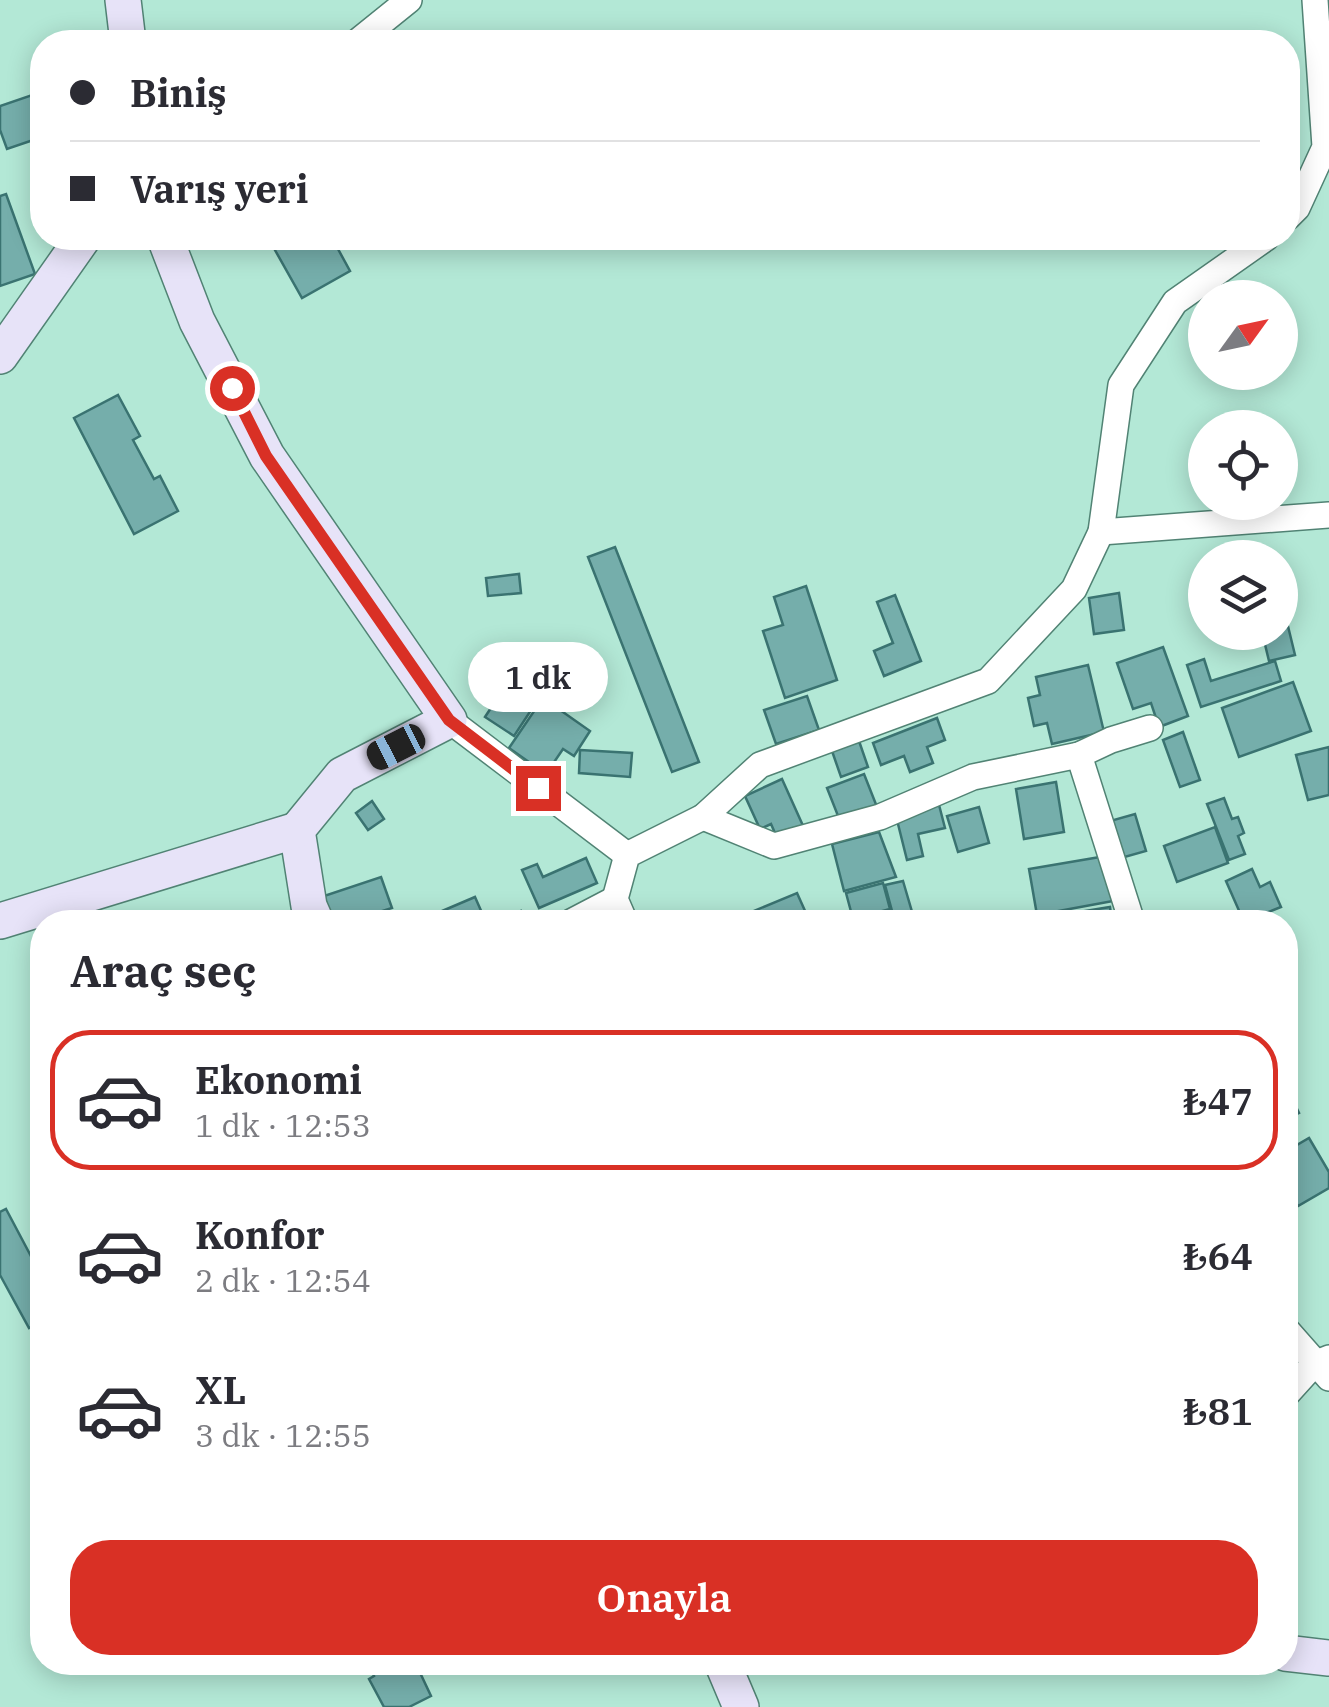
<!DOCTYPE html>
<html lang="tr">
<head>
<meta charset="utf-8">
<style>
	:root { --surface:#fff; --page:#f7f7f7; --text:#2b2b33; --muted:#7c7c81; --line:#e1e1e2; --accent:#d93025 }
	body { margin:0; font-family:"IBM Plex Serif",serif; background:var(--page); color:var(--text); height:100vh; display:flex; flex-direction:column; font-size:38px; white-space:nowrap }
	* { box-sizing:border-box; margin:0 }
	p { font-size:32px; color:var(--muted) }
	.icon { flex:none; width:55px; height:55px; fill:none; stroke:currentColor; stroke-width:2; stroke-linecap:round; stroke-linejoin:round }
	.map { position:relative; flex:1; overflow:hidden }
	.side { position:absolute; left:30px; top:910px; width:1268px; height:765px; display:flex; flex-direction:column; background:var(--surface); border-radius:40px; box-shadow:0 5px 25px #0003 }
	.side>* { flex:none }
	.guide { position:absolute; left:30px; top:30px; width:1270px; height:220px; border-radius:40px; box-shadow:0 5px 25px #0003; display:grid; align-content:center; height:220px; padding:0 40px; background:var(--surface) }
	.needle { width:65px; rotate:57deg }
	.buttons { position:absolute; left:1188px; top:280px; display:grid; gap:20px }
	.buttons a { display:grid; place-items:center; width:110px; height:110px; border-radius:50%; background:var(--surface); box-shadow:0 5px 25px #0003; font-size:50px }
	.end { position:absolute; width:45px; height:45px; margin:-22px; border:12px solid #d93025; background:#fff; box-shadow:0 0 0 5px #fff }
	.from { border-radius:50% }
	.bubble { position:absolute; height:70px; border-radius:35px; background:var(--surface); box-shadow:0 5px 25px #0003; font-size:32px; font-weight:600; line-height:70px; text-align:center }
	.car { position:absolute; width:30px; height:60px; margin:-30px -15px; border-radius:12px; box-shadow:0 0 8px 2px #0007; background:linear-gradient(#222 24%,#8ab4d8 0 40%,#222 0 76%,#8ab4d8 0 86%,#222 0) }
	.guide b { display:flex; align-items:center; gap:35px; height:95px; font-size:38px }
	.guide b+b { border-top:2px solid var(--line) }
	.guide i { width:25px; height:25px; background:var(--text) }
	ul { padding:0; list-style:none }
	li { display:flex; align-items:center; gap:30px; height:140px; margin:0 20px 15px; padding:0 20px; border:5px solid transparent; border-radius:40px }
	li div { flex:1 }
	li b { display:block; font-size:38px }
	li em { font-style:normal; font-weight:600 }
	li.active { border-color:var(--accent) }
	li>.icon { width:90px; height:90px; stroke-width:1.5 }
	h2 { padding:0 40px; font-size:45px; line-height:120px }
	.button { display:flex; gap:20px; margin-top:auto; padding:20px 40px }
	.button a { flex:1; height:115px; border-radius:40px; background:var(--accent); color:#fff; font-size:40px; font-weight:600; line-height:115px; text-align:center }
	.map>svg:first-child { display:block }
	.building { fill:#75aeab; stroke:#3a7371; stroke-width:2.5 }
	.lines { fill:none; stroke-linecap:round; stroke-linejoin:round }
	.street-casing { stroke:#518374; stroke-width:28 }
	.secondary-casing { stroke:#518374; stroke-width:38 }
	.street { stroke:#fff; stroke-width:25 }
	.secondary { stroke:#e7e3f8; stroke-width:35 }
	.route { stroke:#d93025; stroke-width:12 }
</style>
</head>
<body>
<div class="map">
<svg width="1329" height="1707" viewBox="0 0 1329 1707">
	<rect width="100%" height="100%" fill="#b3e8d6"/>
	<!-- building -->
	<g class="building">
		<polygon points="38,93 42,106 42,137 7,149 0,130 0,106"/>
		<polygon points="6,194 35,274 0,286 0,196"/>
		<polygon points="281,238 332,238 350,271 302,298 271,243"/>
		<polygon points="118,395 140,436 133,440 154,479 160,476 178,511 134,534 74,418"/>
		<polygon points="615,547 699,762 672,772 588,557"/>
		<polygon points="519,574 521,593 488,596 486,578"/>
		<polygon points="806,586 837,680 785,698 763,631 783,625 774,597"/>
		<polygon points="1119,593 1124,630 1094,634 1089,598"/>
		<polygon points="895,595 921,661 884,676 874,651 893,643 877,602"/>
		<polygon points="1286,618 1295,655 1269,661 1262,632 1280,632 1280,620"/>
		<polygon points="1163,647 1188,716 1159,727 1151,703 1133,709 1117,663"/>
		<polygon points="1204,659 1211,681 1275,661 1281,681 1201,707 1187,665"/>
		<polygon points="520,664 549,683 514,736 485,717"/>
		<polygon points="1088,665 1104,732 1052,744 1047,723 1034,726 1028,698 1040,695 1036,677"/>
		<polygon points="1293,682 1311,731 1239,757 1222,708"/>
		<polygon points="807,696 819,730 776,744 764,710"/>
		<polygon points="543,698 590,731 574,756 563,749 546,774 509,748"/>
		<polygon points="937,718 945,740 927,747 933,763 910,772 904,756 881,765 873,743"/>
		<polygon points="1183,732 1200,780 1180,787 1163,740"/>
		<polygon points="859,741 868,767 841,777 832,751"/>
		<polygon points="1329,747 1329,795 1308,800 1296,755"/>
		<polygon points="580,750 632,753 630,777 579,773"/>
		<polygon points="864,774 879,812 842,826 827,788"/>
		<polygon points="782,779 804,828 778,840 771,824 760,829 745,796"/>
		<polygon points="1056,782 1064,832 1024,839 1016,789"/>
		<polygon points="1224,798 1232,819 1238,817 1244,833 1238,836 1245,854 1229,860 1207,804"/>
		<polygon points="372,801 384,819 368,830 356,813"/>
		<polygon points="938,801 945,828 918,834 923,856 907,860 895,812"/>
		<polygon points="979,807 989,843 958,852 947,816"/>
		<polygon points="1135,814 1146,851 1121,858 1110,821"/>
		<polygon points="1215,827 1228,863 1177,882 1164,846"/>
		<polygon points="879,832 896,877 844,891 832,844"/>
		<polygon points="1106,856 1113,901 1037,915 1029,869"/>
		<polygon points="586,858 597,883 539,908 522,870 537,864 543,877"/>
		<polygon points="1252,869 1260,887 1270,882 1281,907 1244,922 1226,881"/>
		<polygon points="381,877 392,908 348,922 333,922 324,896"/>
		<polygon points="903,881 915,922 895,922 885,885"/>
		<polygon points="883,883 890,909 853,919 846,893"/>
		<polygon points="797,893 810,922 739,922 737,918"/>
		<polygon points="475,897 486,922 430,922 428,917"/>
		<polygon points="1110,907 1112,922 1018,922"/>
		<polygon points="521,911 526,922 495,922"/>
		<polygon points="1285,1084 1299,1113 1285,1120"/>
		<polygon points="1309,1138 1329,1172 1329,1188 1298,1206 1285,1184 1285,1152"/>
		<polygon points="6,1209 42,1277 42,1321 29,1328 0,1275 0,1212"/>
		<polygon points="373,1662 415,1662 431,1696 409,1707 384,1707 369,1679 374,1676 369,1665"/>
	</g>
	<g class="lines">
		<defs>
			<g id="street">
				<polyline points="357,42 409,0"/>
				<polyline points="1288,217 1297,208 1325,147 1315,0"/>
				<polyline points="1101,532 1329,515"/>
				<polyline points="449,720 627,855"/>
				<polyline points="1079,755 1132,922"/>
				<polyline points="703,817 774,846 880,817 973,777 1079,755 1111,740 1150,728"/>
				<polyline points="571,922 615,899"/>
				<polyline points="625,922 615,899 627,855 703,817 760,765 988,681 1074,589 1101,532 1121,385 1175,302 1266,238"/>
				<polyline points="1285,1328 1329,1378"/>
				<polyline points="1285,1396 1314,1364 1329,1358"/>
			</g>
			<g id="secondary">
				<polyline points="123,0 128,42"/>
				<polyline points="165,238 197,321 267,456 449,720 342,775 297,830 309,906 316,922"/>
				<polyline points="0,356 83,238"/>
				<polyline points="0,921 297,830"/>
				<polyline points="1285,1653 1329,1658"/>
				<polyline points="722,1662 741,1707"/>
			</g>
		</defs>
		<!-- street casing -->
		<use href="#street" class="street-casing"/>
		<!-- secondary casing -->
		<use href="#secondary" class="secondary-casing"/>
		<!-- street -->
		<use href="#street" class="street"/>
		<!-- secondary -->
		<use href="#secondary" class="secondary"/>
	</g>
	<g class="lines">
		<!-- route -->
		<polyline class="route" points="232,388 266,456 449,720 538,788"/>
	</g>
</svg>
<div class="buttons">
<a><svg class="needle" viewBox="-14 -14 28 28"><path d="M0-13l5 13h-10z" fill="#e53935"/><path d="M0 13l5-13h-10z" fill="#7c7c81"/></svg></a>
<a><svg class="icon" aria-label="locate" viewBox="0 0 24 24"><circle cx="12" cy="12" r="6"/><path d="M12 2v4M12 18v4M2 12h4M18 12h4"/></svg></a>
<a><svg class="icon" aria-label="layers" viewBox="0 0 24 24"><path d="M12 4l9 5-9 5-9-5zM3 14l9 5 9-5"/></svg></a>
</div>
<i class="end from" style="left:232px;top:388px"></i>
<i class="end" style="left:538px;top:788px"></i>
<div class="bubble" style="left:468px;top:642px;width:140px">1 dk</div>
<i class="car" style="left:396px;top:747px;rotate:243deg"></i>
<div class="guide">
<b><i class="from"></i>Biniş</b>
<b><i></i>Varış yeri</b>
</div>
<section class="side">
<h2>Araç seç</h2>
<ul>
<li class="active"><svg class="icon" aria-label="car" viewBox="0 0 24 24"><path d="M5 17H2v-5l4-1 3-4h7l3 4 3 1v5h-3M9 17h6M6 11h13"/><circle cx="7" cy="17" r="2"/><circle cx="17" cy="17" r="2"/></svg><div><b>Ekonomi</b><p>1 dk · 12:53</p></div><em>₺47</em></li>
<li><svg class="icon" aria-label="car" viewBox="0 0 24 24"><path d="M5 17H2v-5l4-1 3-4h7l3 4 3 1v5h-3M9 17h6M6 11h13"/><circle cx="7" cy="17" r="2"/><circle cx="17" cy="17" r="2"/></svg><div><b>Konfor</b><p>2 dk · 12:54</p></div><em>₺64</em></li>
<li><svg class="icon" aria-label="car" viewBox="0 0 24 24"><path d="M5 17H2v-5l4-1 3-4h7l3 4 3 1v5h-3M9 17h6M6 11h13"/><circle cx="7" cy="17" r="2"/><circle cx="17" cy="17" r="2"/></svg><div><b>XL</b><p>3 dk · 12:55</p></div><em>₺81</em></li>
</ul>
<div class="button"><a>Onayla</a></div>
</section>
</div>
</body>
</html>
